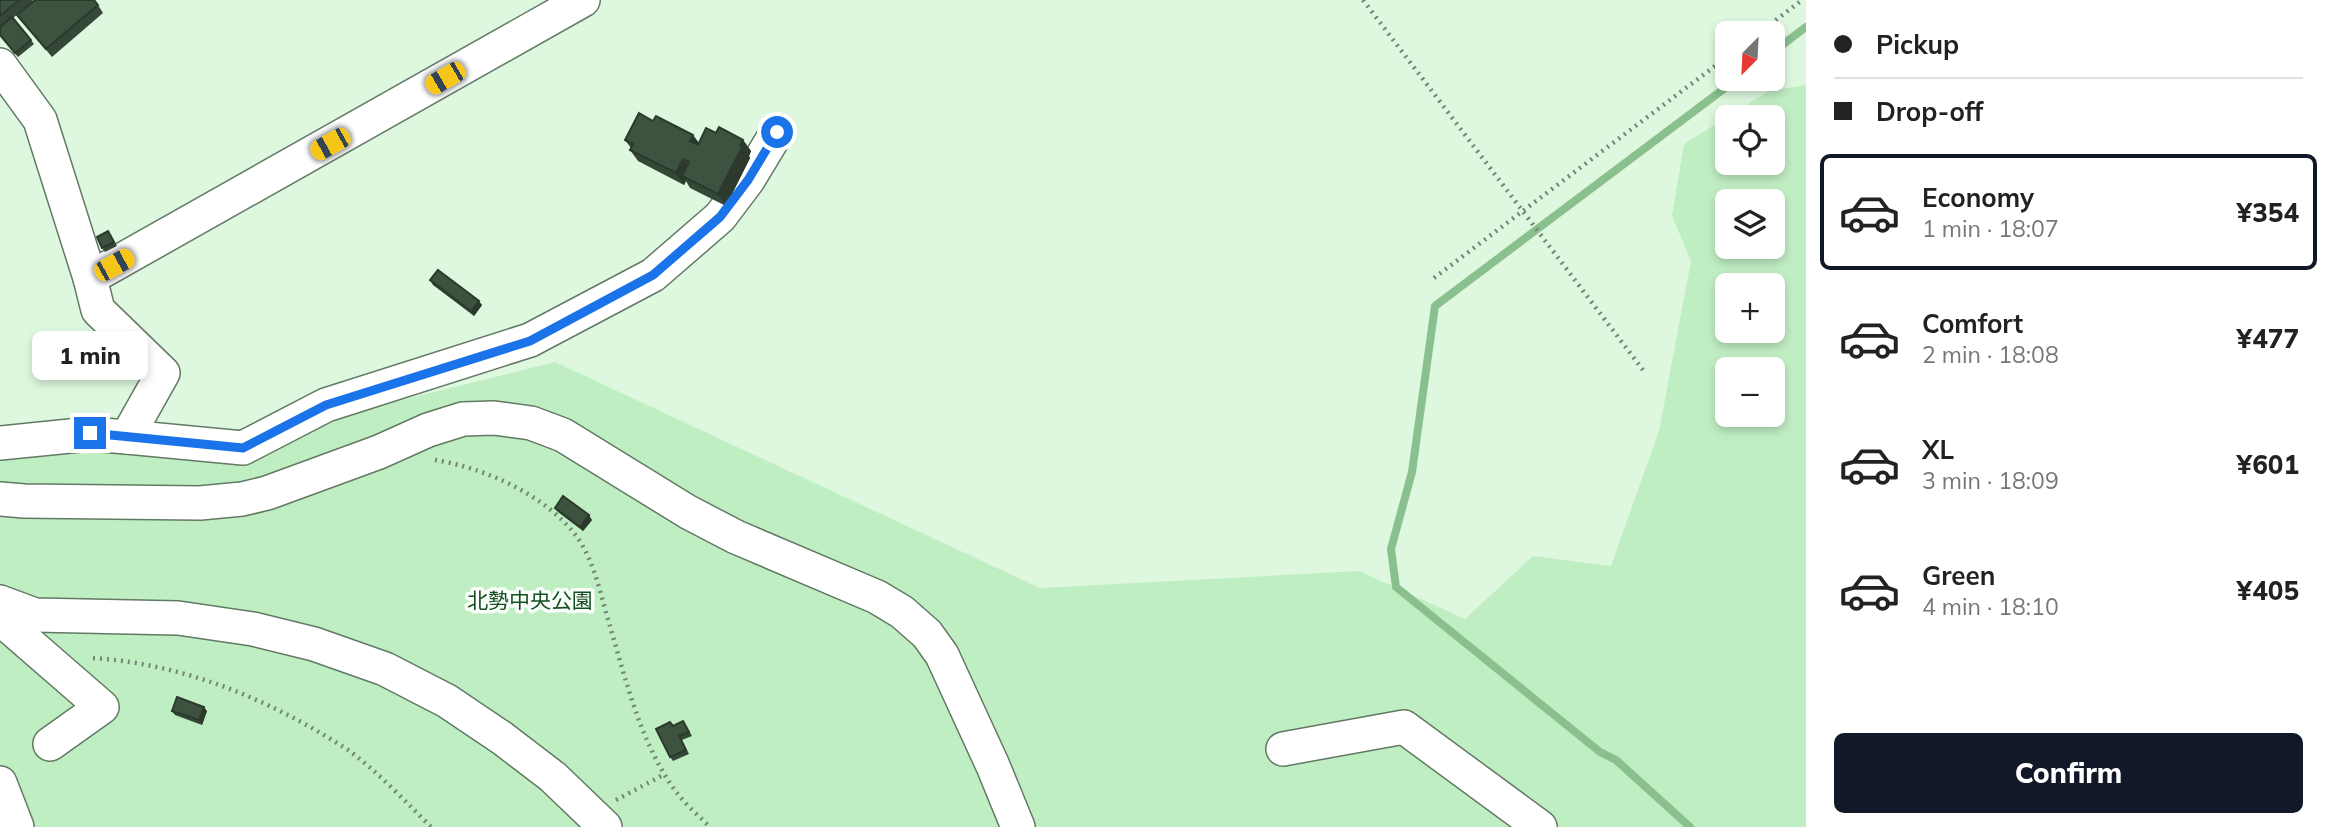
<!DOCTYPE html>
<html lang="en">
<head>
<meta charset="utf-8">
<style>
	:root { --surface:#fff; --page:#f6f6f6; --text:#222; --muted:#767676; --line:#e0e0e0; --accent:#111827 }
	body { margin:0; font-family:Mulish,"Noto Sans JP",sans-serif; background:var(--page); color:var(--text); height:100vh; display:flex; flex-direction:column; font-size:26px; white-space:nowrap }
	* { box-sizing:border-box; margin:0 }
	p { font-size:23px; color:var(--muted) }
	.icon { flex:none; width:38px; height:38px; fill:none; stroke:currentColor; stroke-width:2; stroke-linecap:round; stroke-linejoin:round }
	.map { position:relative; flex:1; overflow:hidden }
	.details { display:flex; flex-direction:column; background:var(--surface); width:525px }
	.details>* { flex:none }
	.guide { display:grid; align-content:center; height:154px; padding:0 28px; background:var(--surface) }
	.needle { width:46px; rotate:204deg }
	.tools { position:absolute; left:1715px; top:21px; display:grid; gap:14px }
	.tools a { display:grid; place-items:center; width:70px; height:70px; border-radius:10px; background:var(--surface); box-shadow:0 4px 10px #0003; font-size:35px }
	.end { position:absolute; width:32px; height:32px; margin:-16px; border:9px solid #1a73e8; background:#fff; box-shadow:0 0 0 4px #fff }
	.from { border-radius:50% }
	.bubble { position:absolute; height:49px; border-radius:10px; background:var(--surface); box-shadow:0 4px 10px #0003; font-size:23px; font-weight:800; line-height:49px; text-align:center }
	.car { position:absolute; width:21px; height:42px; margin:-21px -10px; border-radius:9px; box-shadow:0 0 5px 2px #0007; background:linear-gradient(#f5c518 24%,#345 0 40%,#f5c518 0 76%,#345 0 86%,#f5c518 0) }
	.guide b { display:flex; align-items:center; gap:24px; height:66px; font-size:26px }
	.guide b+b { border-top:2px solid var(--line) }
	.guide i { width:18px; height:18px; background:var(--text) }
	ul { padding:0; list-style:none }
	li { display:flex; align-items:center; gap:21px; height:116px; margin:0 14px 10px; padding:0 14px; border:4px solid transparent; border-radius:10px }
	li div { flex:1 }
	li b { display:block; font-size:26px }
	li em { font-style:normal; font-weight:800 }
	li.selected { border-color:var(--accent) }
	li>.icon { width:63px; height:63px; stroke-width:1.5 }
	.cta { display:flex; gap:14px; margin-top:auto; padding:14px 28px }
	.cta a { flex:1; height:80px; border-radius:10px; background:var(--accent); color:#fff; font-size:28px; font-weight:800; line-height:80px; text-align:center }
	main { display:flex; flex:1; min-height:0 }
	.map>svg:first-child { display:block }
	.green { fill:#c0eec3; fill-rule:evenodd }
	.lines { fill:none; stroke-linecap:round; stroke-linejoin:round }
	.stream { stroke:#8ac08e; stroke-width:8 }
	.minor-casing { stroke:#627964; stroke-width:36 }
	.path { stroke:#748675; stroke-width:4.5; stroke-dasharray:2 5; stroke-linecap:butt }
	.minor { stroke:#fff; stroke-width:33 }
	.wall { fill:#354736 }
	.shaded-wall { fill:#2b3a2c }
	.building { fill:#3e533f; stroke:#2b3a2c; stroke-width:2 }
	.route { stroke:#1a73e8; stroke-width:9 }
	.labels { text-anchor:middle; stroke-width:7; stroke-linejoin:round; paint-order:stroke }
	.park-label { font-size:21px; fill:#154e1f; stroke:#f9fefa }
</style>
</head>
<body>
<main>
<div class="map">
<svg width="1806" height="827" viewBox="0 0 1806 827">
	<rect width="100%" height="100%" fill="#def8df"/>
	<!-- green -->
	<path class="green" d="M1806,85V827H0V457L122,452L333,417L555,362L1040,588L1359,571L1465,619L1533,556L1611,566L1659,431L1691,261L1672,216L1684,144L1769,91ZM1727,117H1773V163H1727ZM1727,201H1773V247H1727ZM1727,285H1773V331H1727ZM1727,369H1773V415H1727Z"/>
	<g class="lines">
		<!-- stream -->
		<g class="stream">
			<polyline points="1773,52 1806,27"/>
			<polyline points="1690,827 1616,760 1600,752 1396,587 1391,549 1412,472 1435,306 1737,79"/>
		</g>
		<defs>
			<g id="minor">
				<polyline points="0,65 40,120 90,278 98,310 163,373 127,437 90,434 0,443"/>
				<polyline points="90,278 583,0"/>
				<polyline points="127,437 243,448 326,405 530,340 653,275 720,217 748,180 777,132"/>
				<polyline points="0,499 24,501 200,503 242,499 267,493 379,452 428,430 463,419 494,418 531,423 563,435 688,512 736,537 877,597 902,612 927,634 942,655 993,766 1018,827"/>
				<polyline points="0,602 35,615 178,618 253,629 314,644 385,669 447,701 502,738 553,777 605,827"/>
				<polyline points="0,607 3,621 102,707 50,744"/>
				<polyline points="1283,749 1404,727 1540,827"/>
				<polyline points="0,783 17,827"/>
			</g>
		</defs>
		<!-- minor casing -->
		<use href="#minor" class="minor-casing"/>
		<!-- path -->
		<g class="path">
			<polyline points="1363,0 1646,374"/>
			<polyline points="1759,33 1802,0"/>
			<polyline points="1434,278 1727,57"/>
			<path d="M435,460C485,468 546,495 577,537C595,562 601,597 610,626C626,681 642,747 677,793C686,805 699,816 710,827"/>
			<path d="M93,658C185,664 271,700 348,750C374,768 408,804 431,827"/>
			<polyline points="616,800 665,774"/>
		</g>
		<!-- minor -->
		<use href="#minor" class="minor"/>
	</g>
	<!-- wall -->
	<g class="wall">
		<polygon points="0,0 32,0 33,1 13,18 34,44 18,57 0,36"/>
		<polygon points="98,5 103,13 52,57 17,15"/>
		<polygon points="653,121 693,135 699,143 716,133 743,140 751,151 749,156 750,158 726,206 690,188 686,181 684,185 638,161 630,150 631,148 625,140"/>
		<polygon points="111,235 117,246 105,252 102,248"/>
		<polygon points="430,280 482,305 474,316 433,285"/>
		<polygon points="555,508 592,520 583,531 558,512"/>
		<polygon points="172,711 207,711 202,725 175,715"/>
		<polygon points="683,721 692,736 682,740 689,754 673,761 670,757 673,726"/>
	</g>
	<!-- shaded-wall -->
	<g class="shaded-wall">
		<polygon points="693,135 701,147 690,141"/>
		<polygon points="743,140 751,151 749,156 750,158 726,206 718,194"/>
		<polygon points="683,159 691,170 682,176 686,181 684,185 676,173"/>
		<polygon points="479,301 482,305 474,316 471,311"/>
		<polygon points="589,515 592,520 583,531 580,527"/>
		<polygon points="204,707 207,711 202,725 199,720"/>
	</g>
	<!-- building -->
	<g class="building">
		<polygon points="0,0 19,0 0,16"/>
		<polygon points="35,0 94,0 98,5 46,49 17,15"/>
		<polygon points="12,17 31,40 15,53 0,35 0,27"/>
		<polygon points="639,113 653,121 656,116 693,135 690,141 698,145 706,128 716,133 719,127 743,140 740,145 742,147 718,194 682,176 689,162 683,159 676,173 630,150 633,144 625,140"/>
		<polygon points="108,231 114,242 102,248 97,237"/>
		<polygon points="438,270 479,301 471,311 430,280"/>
		<polygon points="563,496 589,515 580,527 555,508"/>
		<polygon points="177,697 204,707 199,720 172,711"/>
		<polygon points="683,721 689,732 679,736 686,750 670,757 656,729 670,722 673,726"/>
	</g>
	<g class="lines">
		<!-- route -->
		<polyline class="route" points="90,433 243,448 326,405 530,341 653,275 720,217 748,180 777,132"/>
	</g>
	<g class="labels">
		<!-- park labels -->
		<g class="park-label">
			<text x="530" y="608">北勢中央公園</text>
		</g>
	</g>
</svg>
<div class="tools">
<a><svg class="needle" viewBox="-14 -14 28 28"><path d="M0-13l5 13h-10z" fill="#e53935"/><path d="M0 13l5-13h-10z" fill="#767676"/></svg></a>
<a><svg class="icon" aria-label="locate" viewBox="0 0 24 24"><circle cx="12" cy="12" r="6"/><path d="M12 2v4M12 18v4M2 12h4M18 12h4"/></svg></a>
<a><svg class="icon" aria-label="layers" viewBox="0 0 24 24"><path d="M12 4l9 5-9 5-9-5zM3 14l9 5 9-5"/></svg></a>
<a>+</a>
<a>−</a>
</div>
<i class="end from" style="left:777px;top:132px"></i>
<i class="end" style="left:90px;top:433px"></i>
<div class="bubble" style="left:32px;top:331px;width:116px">1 min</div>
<i class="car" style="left:445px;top:78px;rotate:240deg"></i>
<i class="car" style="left:330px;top:144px;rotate:241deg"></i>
<i class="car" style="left:114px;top:265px;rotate:61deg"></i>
</div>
<section class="details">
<div class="guide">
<b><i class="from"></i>Pickup</b>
<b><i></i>Drop-off</b>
</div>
<ul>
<li class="selected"><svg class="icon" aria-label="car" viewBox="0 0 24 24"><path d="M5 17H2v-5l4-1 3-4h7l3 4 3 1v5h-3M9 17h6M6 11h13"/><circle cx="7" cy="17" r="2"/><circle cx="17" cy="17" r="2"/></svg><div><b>Economy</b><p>1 min · 18:07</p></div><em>¥354</em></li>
<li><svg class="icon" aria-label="car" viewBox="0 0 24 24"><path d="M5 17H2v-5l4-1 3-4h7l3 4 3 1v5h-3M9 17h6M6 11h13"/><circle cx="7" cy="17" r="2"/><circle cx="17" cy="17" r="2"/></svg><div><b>Comfort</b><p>2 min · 18:08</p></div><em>¥477</em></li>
<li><svg class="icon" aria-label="car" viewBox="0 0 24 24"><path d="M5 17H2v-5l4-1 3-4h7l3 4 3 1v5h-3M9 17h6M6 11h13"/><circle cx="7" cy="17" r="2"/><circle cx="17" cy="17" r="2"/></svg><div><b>XL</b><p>3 min · 18:09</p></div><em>¥601</em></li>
<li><svg class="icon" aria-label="car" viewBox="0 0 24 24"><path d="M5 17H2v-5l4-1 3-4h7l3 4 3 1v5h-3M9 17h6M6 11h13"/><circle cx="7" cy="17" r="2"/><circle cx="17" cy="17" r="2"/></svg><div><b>Green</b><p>4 min · 18:10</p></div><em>¥405</em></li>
</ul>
<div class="cta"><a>Confirm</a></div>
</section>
</main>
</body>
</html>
